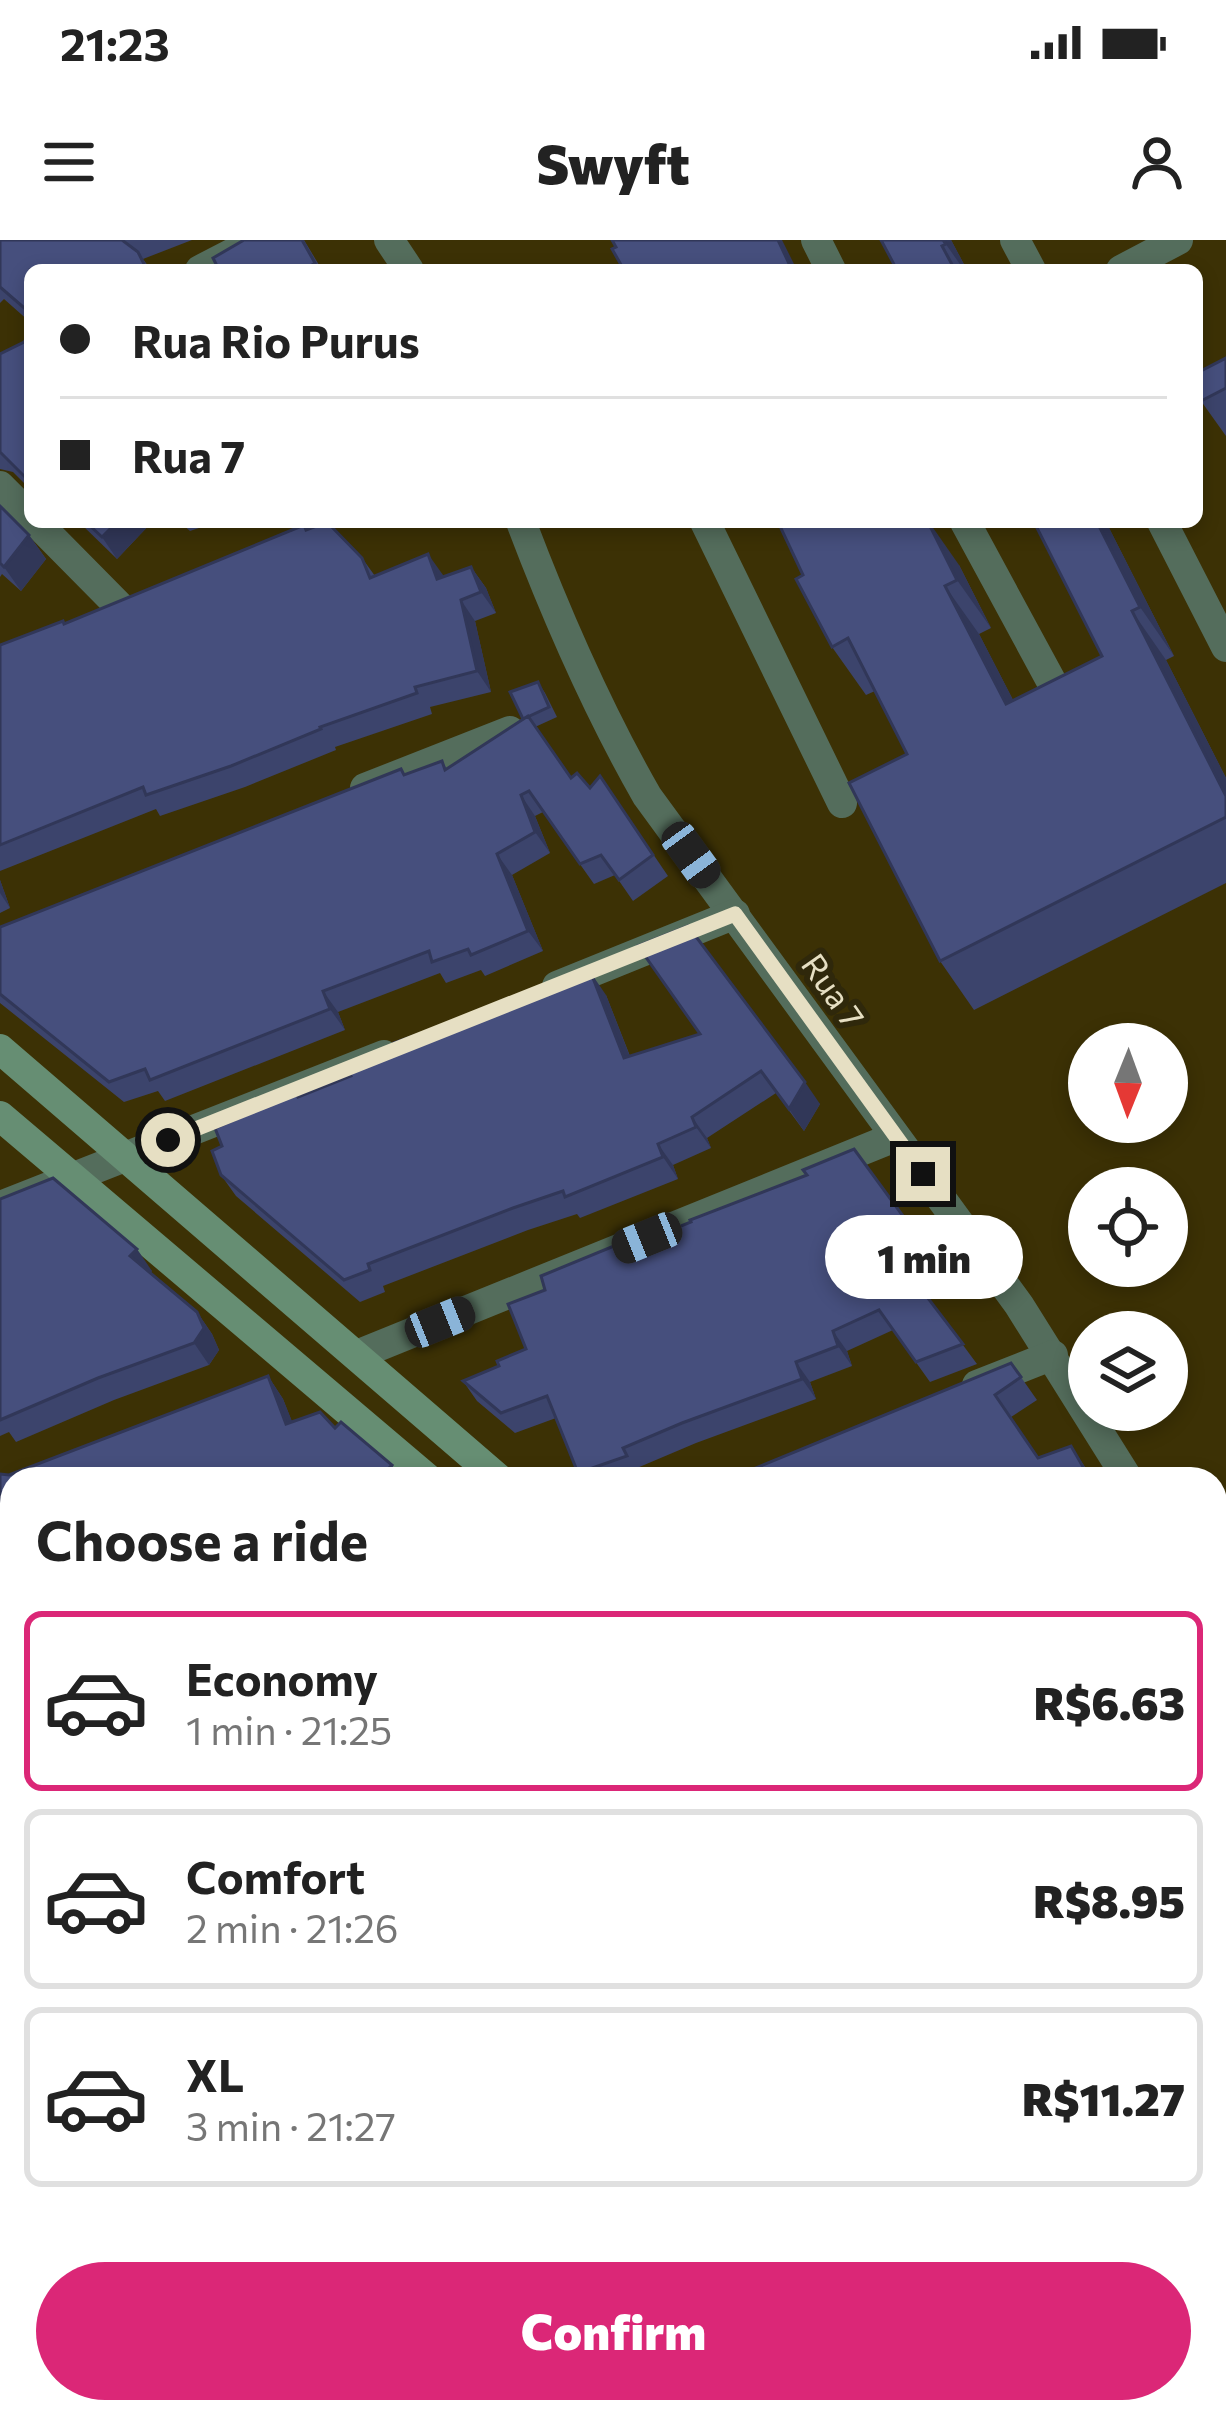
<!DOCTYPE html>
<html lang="en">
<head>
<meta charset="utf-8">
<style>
	:root { --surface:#fff; --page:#f6f6f6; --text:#222; --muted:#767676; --line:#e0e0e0; --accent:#db2777 }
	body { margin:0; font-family:Commissioner,sans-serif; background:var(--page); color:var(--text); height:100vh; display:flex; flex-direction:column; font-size:45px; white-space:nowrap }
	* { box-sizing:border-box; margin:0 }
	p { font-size:39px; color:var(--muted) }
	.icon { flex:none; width:66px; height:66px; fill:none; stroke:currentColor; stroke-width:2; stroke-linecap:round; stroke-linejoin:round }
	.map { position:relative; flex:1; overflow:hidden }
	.panel { position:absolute; left:0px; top:1227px; width:1227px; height:957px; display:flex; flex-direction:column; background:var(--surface); border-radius:36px 36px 0 0; box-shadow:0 6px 18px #0003 }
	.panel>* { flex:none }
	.guide { position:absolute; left:24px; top:24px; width:1179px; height:264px; border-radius:18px; box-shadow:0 6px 18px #0003; display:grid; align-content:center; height:264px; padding:0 36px; background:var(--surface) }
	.needle { width:78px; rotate:181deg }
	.buttons { position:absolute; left:1068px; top:783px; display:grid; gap:24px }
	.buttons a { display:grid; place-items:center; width:120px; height:120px; border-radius:50%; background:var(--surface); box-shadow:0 6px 18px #0003; font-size:60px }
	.end { position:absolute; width:54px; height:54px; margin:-27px; border:15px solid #e6dfc3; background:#111; box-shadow:0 0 0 6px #111 }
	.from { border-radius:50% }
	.bubble { position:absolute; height:84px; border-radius:42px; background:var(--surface); box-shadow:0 6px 18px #0003; font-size:39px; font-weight:800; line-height:84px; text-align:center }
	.car { position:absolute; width:36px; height:72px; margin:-36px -18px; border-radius:15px; box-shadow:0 0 9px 3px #0007; background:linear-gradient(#222 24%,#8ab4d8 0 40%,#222 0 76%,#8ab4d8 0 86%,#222 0) }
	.guide b { display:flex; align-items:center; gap:42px; height:114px; font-size:45px }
	.guide b+b { border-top:3px solid var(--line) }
	.guide i { width:30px; height:30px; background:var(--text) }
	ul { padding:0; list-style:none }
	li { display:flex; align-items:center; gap:36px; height:180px; margin:0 24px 18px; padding:0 12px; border:6px solid var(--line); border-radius:18px }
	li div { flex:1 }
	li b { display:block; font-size:45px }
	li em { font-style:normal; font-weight:800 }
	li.current { border-color:var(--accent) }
	li>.icon { width:108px; height:108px; stroke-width:1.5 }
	h2 { padding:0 36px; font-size:54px; line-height:144px }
	.action { display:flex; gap:24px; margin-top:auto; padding:24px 36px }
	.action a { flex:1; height:138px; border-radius:72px; background:var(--accent); color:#fff; font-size:48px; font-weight:800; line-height:138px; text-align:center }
	.status { display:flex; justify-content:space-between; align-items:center; height:84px; padding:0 60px; background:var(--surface); direction:ltr }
	.status svg { height:33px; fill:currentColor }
	header { display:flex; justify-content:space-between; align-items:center; height:156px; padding:0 36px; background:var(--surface); font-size:54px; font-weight:800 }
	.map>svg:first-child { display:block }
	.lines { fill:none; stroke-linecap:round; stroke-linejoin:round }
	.street { stroke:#546d5c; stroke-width:30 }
	.secondary { stroke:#668e73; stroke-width:30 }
	.wall { fill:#3c446c }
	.shaded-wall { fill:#313758 }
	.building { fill:#464f7d; stroke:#313758; stroke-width:3 }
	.route { stroke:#e6dfc3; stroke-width:15 }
	.labels { text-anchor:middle; stroke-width:12; stroke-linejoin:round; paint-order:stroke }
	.street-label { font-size:33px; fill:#e6dfc3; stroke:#2f280b }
</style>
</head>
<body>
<div class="status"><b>21:23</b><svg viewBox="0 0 49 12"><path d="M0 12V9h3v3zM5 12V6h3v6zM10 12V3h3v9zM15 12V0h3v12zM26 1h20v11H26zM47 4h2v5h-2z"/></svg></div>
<header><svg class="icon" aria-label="menu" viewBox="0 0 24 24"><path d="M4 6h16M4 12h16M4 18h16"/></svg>Swyft<svg class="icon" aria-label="person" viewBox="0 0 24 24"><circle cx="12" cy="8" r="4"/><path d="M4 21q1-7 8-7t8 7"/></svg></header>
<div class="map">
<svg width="1226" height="2183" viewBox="0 0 1226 2183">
	<rect width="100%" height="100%" fill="#3c3105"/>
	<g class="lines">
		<!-- street -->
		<g class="street">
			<polyline points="389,0 409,30"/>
			<polyline points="816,0 831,30"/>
			<polyline points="1015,0 1031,30"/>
			<polyline points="200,30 258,0"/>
			<polyline points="1121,30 1178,0"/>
			<polyline points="0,246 30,276"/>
			<polyline points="36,282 120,367"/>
			<path d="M521,282C557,377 596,467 647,556L1019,1065L1128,1239"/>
			<polyline points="705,282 842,563"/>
			<polyline points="965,282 1056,450"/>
			<polyline points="1162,282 1226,407"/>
			<polyline points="365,548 510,491"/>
			<polyline points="557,746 735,674"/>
			<polyline points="0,966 384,815"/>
			<polyline points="357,1115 895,897"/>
			<polyline points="977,1145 1053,1115"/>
			<polyline points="1215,1388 1226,1407"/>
			<polyline points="0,1646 12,1677"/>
			<polyline points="1215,1890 1226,1921"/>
			<polyline points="203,2172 208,2183"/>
			<polyline points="479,2172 483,2183"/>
			<polyline points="760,2172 764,2183"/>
			<polyline points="1060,2183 1073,2172"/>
		</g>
		<!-- secondary -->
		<g class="secondary">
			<polyline points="0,809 499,1239"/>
			<polyline points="0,876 428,1239"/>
			<polyline points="1215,1667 1226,1669"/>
			<polyline points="1226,1708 1215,1736 1226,1769"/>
			<polyline points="1215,1789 1226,1795"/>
		</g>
	</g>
	<!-- wall -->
	<g class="wall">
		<polygon points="0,0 192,0 143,19 151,30 30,30 30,82 4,59 0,63"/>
		<polygon points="304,0 322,30 219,30"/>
		<polygon points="951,0 967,30 897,30"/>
		<polygon points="30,93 30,249 13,232 0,229 0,114 24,102"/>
		<polygon points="1226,118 1226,196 1201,161"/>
		<polygon points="0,266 29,295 46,319 21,351 2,334 0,337"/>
		<polygon points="79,282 152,282 117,319"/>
		<polygon points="180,282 217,282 190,291"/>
		<polygon points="1106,282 1174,416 1166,420 1226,538 1226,643 974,770 940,721 907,514 875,451 866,455 832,407 803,335 959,325 991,388 979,394 1013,460 1102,416"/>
		<polygon points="307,289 362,318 375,336 443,337 471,327 486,348 496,373 475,381 491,452 430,467 432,474 335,507 336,510 245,547 160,576 156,569 0,631 0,405 65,384"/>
		<polygon points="538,442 545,453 557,477 535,487 571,538 590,548 600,536 668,636 633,661 615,635 594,644 543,572 535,576 550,613 512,635 543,711 485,736 481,730 446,743 440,733 338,772 345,790 165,861 158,851 124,862 0,763 0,687 442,521 447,529 523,479"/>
		<polygon points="0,640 10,668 0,673"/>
		<polygon points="606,755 630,816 700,794 820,864 804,891 776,853 707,898 711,908 673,925 678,939 580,978 577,974 528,990 383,1046 385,1052 360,1062 236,956 221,935 222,906 293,846 300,856"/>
		<polygon points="854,909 947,1037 923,1051 977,1124 930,1142 893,1090 847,1111 852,1126 810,1142 816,1159 696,1203 637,1228 641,1236 632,1239 582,1239 556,1178 515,1193 477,1161 463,1141 499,1126 526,1109 545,1050 631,999 635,1004 691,982 807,935"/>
		<polygon points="0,959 152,1031 150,1033 197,1072 212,1094 219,1110 209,1125 114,1160 16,1202 9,1192 0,1196"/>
		<polygon points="1011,1123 1037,1160 1011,1177 1039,1218 1071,1206 1093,1239 729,1239"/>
		<polygon points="268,1136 283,1159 292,1182 335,1188 392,1225 402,1239 12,1239 12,1482 0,1487 0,1234 9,1235"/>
		<polygon points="1215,1458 1226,1477 1226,1558 1215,1566"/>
		<polygon points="5,1797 12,1807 12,2071 0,2076 0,1799"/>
		<polygon points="219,2172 445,2172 450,2183 223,2183"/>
		<polygon points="777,2172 1009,2172 1001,2183 856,2183 846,2173"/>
	</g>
	<!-- shaded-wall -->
	<g class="shaded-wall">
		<polygon points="778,0 782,0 797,30 792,30"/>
		<polygon points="943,0 951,0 967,30 964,30"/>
		<polygon points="117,282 152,282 117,319 102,297"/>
		<polygon points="929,282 959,325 991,388 957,340"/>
		<polygon points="1097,282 1106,282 1174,416 1140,367"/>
		<polygon points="29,295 46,319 21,351 4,327"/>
		<polygon points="428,314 443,335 452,360 437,339"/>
		<polygon points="471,327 486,348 496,373 481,352"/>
		<polygon points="945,346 979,394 1040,512 1006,464"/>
		<polygon points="461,360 475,381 491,452 477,431"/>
		<polygon points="1132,371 1166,420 1226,538 1226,556"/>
		<polygon points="521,555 535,576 550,613 535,592"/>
		<polygon points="497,614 512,635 543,711 528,691"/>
		<polygon points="0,640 10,668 0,653"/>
		<polygon points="591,733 606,755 639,840 624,818"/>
		<polygon points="323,751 338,772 345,790 330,769"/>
		<polygon points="805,842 820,864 804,891 789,869"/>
		<polygon points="692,877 707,898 711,908 696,887"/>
		<polygon points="658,904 673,925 678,939 663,917"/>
		<polygon points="137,1009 152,1031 146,1038 130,1016"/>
		<polygon points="197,1072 212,1094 219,1110 209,1125 194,1103"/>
		<polygon points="833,1091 847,1111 852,1126 838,1106"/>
		<polygon points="796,1122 810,1142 816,1159 802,1139"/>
		<polygon points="268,1136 283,1159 302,1206 286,1184"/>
		<polygon points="0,1730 5,1742 0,1760"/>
		<polygon points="160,2172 167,2172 171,2183 164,2183"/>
		<polygon points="704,2172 712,2172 716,2183 708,2183"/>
		<polygon points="839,2172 846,2172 850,2183 843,2183"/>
		<polygon points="978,2172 1009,2172 1001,2183 969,2183"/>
	</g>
	<!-- building -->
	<g class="building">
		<polygon points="0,0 122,0 138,12 147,30 30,30 30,73 0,47"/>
		<polygon points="244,0 302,0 315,23 304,30 219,30 213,18"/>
		<polygon points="612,0 778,0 792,30 624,30 612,9 616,7"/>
		<polygon points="881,0 943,0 946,4 942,6 955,30 897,30"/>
		<polygon points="30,93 30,242 0,212 0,114 24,102"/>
		<polygon points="1226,118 1226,148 1201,161 1197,153 1197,133"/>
		<polygon points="0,266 29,295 4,327 0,323"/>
		<polygon points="86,282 117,282 102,297"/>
		<polygon points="327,282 362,318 370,338 428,314 437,339 471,327 481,352 461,360 477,431 415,447 417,453 320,487 321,489 231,526 146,555 143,547 0,605 0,405 63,381 64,384 304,285 306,290"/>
		<polygon points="778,282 928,282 957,340 945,346 1006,464 1102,416 1034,282 1097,282 1140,367 1132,371 1226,556 1226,577 940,721 849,543 907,514 848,398 832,407 796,339 803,335"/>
		<polygon points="538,442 549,467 523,479 510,452"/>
		<polygon points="528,476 571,538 577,533 590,548 600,536 653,615 619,640 601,615 580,624 529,551 521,555 535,592 497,614 528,691 471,715 468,709 432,722 429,711 323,751 330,769 150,840 145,829 109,842 0,754 0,687 401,529 404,535 442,521 445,530"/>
		<polygon points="688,686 805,842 789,869 761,831 692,877 696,887 658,904 663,917 565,957 563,951 513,968 368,1024 370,1030 344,1040 221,935 212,911 222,906 215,888 253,872 250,863 293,846 298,857 351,836 348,829 396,809 394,803 591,733 624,818 700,794 638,706"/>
		<polygon points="854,909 933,1017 908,1032 963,1104 916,1122 879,1070 833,1091 838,1106 796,1122 802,1139 682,1183 623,1208 627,1216 578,1233 547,1156 501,1173 463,1141 499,1126 497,1121 526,1109 508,1064 545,1050 541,1036 631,999 634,1005 691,982 690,980 807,935 803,930"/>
		<polygon points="53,938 137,1009 130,1016 197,1072 204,1088 194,1103 98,1138 0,1180 0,959"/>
		<polygon points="1011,1123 1021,1137 995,1155 1038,1218 1071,1206 1090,1239 729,1239"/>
		<polygon points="268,1136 286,1184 320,1172 335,1188 341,1182 392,1225 378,1239 12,1239 12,1441 8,1441 11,1454 0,1458 0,1234 9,1235"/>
		<polygon points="1215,1463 1226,1482 1226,1522 1215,1529"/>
		<polygon points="12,1520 12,1620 0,1589 0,1525"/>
		<polygon points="5,1797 12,1816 12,2057 0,2049 0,1799"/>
		<polygon points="1226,2025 1226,2183 1120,2183 1134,2172 1215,2172 1215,2034"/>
		<polygon points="12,2077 12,2172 160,2172 164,2183 0,2183 0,2087 6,2085"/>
		<polygon points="219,2172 435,2172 440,2183 223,2183"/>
		<polygon points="508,2172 704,2172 708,2183 512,2183"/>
		<polygon points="777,2172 839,2172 843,2183 782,2183"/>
		<polygon points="851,2172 978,2172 969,2183 862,2183"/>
	</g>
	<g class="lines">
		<!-- route -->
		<polyline class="route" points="168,900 735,674 923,934"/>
	</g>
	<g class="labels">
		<!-- street labels -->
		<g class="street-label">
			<text transform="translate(833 751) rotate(55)" y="12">Rua 7</text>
		</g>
	</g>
</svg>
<div class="buttons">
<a><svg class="needle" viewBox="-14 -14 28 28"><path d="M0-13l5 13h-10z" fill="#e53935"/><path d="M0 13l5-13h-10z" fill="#767676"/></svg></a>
<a><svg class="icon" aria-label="locate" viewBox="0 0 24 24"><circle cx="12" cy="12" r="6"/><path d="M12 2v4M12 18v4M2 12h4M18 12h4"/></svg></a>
<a><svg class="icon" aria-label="layers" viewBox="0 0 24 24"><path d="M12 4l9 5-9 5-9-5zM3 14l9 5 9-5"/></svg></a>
</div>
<i class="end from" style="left:168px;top:900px"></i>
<i class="end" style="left:923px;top:934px"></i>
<div class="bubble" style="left:825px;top:975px;width:198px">1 min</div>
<i class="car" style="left:691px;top:615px;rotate:144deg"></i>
<i class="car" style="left:647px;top:998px;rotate:248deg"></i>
<i class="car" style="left:440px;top:1082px;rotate:68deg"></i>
<div class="guide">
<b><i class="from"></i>Rua Rio Purus</b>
<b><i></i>Rua 7</b>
</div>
<section class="panel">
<h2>Choose a ride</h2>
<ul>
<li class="current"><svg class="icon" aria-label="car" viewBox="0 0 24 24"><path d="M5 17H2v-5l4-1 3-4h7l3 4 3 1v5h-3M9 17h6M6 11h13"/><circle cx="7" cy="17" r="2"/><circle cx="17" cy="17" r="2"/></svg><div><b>Economy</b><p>1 min · 21:25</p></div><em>R$6.63</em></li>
<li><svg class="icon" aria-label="car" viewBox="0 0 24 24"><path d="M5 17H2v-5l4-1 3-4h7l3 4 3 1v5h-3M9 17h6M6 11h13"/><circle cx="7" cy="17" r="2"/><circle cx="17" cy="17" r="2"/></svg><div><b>Comfort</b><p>2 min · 21:26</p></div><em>R$8.95</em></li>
<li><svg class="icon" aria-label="car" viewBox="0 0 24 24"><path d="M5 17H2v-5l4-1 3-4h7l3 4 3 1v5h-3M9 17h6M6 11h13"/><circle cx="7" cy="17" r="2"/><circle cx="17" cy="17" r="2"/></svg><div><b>XL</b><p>3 min · 21:27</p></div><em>R$11.27</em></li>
</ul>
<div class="action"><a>Confirm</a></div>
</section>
</div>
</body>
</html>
